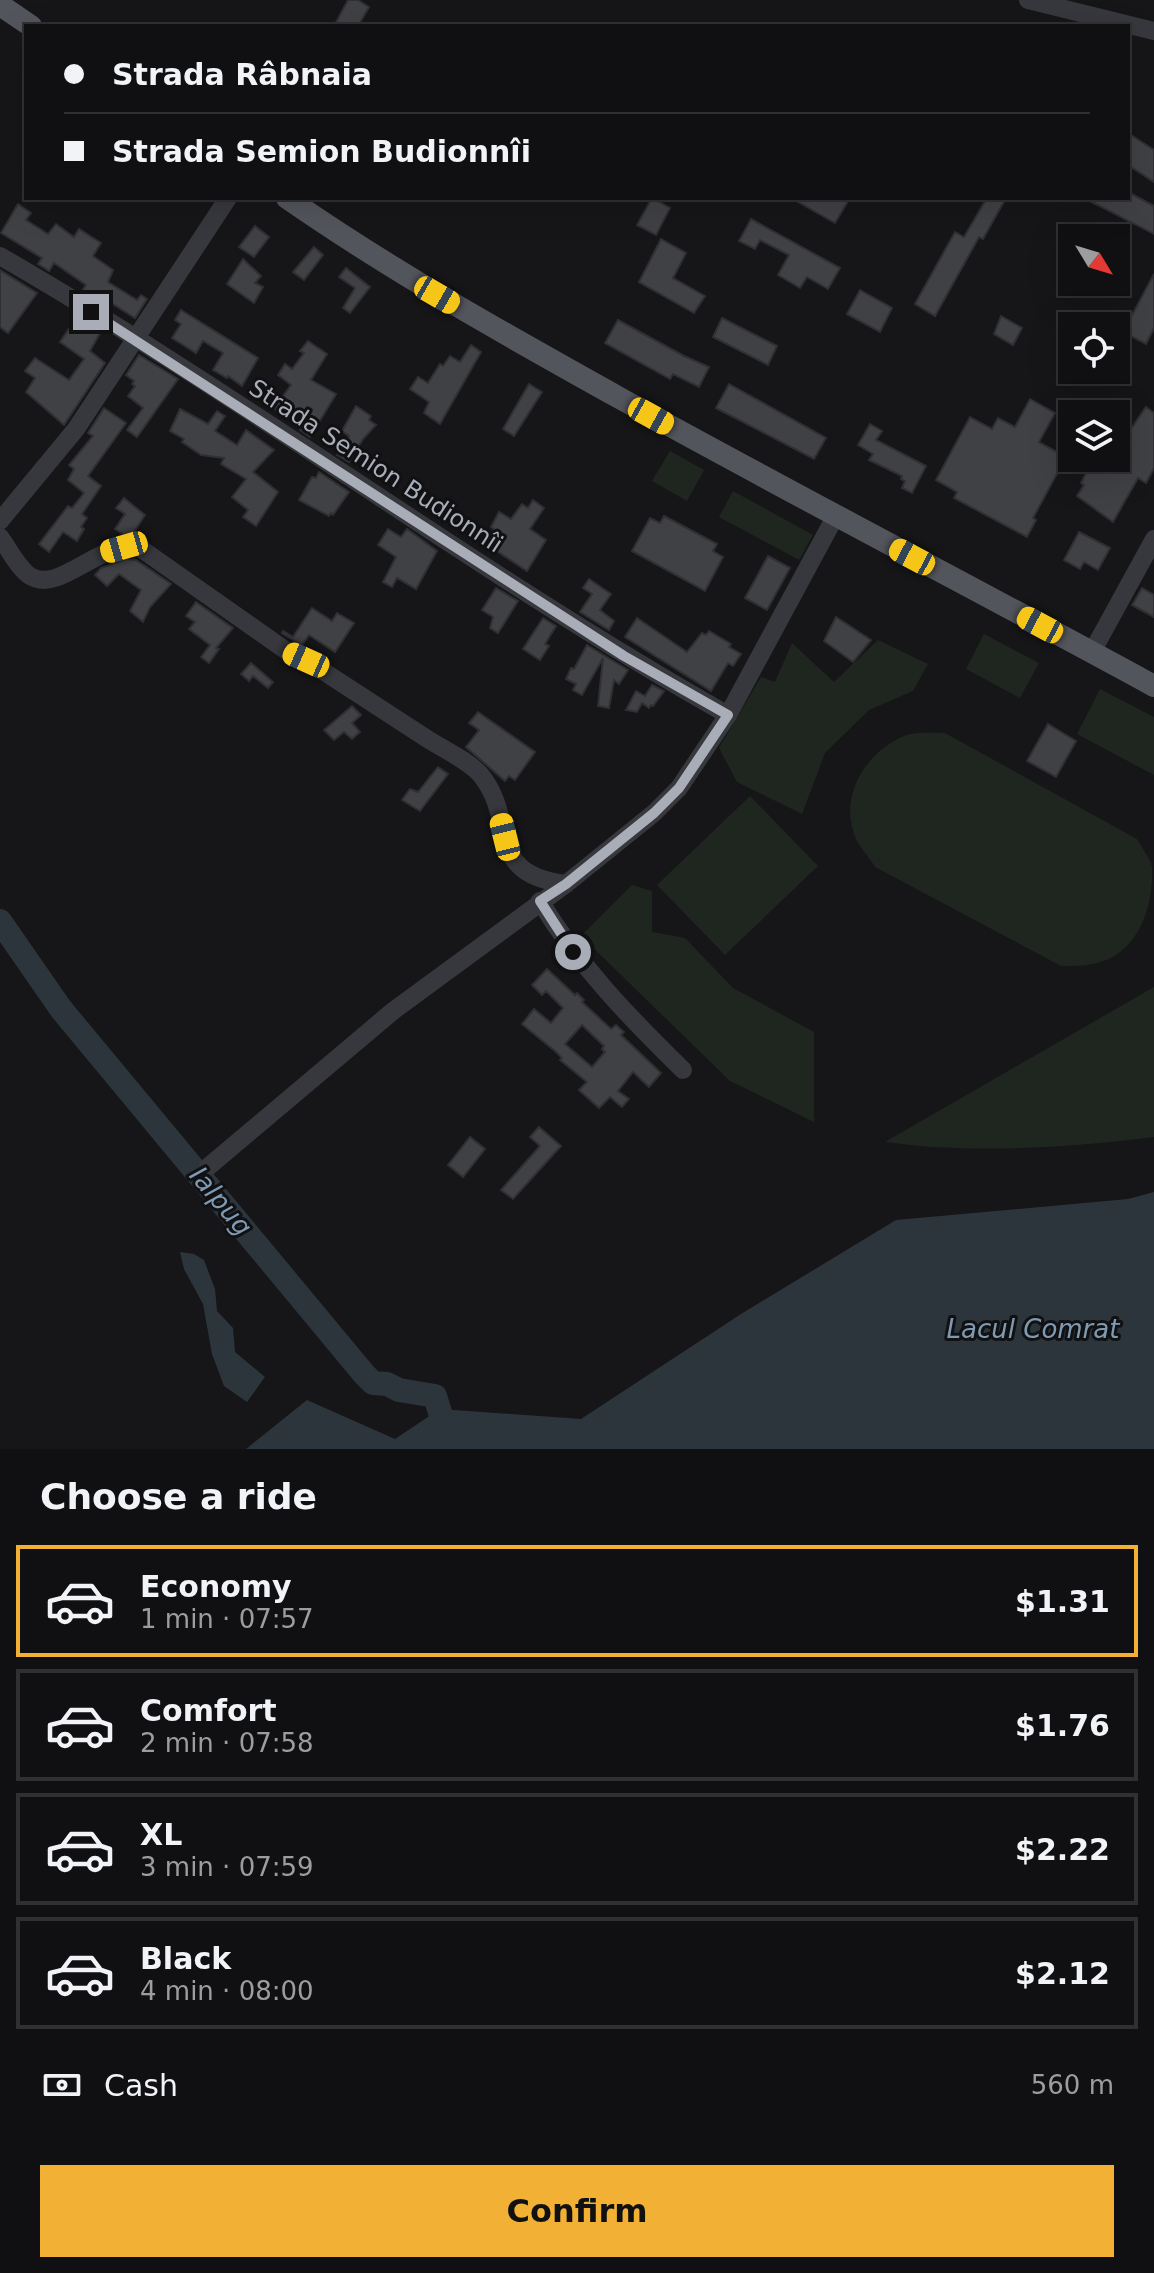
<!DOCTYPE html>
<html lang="en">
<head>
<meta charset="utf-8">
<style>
	:root { --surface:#101012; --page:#19191b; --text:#f1f3f6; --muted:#9c9d9f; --line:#303032; --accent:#f2b134 }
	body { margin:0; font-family:"DejaVu Sans",sans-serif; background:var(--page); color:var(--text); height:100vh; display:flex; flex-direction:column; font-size:30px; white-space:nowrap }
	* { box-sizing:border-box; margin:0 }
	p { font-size:26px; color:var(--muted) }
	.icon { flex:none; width:44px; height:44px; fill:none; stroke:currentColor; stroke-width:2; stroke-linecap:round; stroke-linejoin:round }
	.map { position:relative; height:1449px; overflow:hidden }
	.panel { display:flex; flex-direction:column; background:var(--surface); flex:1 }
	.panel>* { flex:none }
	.hud { position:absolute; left:24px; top:24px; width:1106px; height:176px; border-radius:0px; box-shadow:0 8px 32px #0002,0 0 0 2px var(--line); display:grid; align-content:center; height:176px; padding:0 40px; background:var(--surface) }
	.needle { width:52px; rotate:128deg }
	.tools { position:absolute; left:1058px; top:224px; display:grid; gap:16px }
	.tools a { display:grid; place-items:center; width:72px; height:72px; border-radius:0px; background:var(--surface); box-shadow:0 8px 32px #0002,0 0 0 2px var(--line); font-size:40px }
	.end { position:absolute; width:36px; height:36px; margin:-18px; border:10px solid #a8adb8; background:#111; box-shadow:0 0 0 4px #111 }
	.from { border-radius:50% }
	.car { position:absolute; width:24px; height:48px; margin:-24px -12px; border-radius:10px; box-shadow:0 0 6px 2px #0007; background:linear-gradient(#f5c518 24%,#345 0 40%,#f5c518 0 76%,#345 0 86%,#f5c518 0) }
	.hud b { display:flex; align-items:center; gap:28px; height:76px; font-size:30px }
	.hud b+b { border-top:2px solid var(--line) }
	.hud i { width:20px; height:20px; background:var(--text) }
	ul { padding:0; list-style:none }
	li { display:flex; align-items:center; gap:24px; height:112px; margin:0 16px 12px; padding:0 24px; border:4px solid var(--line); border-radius:0px }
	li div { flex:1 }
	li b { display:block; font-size:30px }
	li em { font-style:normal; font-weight:700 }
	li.on { border-color:var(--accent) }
	li>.icon { width:72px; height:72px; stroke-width:1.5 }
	h2 { padding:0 40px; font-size:36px; line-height:96px }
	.pay { display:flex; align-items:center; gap:20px; height:88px; padding:0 40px; font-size:30px }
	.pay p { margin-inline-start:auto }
	.action { display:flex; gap:16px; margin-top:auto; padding:16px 40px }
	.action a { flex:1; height:92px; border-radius:0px; background:var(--accent); color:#111; font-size:32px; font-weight:700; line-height:92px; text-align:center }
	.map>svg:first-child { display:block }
	.green { fill:#1e261f }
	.water { fill:#2c353c }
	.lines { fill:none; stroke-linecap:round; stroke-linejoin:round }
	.river { stroke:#2c353c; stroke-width:24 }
	.building { fill:#404145; stroke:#303034; stroke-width:2; fill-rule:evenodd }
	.minor { stroke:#37383d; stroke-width:18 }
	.major { stroke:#53555c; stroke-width:22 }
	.route { stroke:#a8adb8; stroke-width:10 }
	.labels { text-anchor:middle; stroke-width:6; stroke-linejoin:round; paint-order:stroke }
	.street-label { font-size:24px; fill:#a8adb8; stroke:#111113 }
	.water-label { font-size:26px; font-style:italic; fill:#7f9bb3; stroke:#111113 }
</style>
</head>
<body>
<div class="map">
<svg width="1154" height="1449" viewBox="0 0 1154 1449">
	<rect width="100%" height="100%" fill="#161618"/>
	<!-- green -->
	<g class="green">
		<polygon points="670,451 704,470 687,501 652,481"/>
		<polygon points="733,491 813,535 799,560 719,517"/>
		<polygon points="984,634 1039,663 1020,698 966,669"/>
		<polygon points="878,640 928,664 913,691 869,710 825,753 802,814 737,782 719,748 761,677 775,682 792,643 834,682"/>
		<polygon points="1100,689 1154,717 1154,775 1077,734"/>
		<path d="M945,733L1137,839C1142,848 1150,858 1152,867C1154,909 1137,956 1093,964C1083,966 1072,966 1061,966L875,867C870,858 862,850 857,841C836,798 866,750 907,735C918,732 933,733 945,733Z"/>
		<polygon points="750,796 818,866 725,955 657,885"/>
		<polygon points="632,885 652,891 652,932 685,938 733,988 814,1032 814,1122 730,1081 581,936"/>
		<path d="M1154,987V1137C1066,1148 973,1154 885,1142Z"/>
	</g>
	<!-- water -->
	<g class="water">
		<polygon points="1154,1192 1154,1449 246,1449 307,1400 395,1439 440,1409 581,1419 741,1314 896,1220 1128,1199"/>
		<polygon points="180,1252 194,1254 204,1260 215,1289 217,1311 233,1328 235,1352 265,1377 247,1402 224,1386 212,1354 203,1304 184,1269"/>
	</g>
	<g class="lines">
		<!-- river -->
		<polyline class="river" points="0,921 61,1009 364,1374 373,1383 387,1384 399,1390 435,1396 451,1449"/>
	</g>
	<!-- building -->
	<g class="building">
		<polygon points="348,0 358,0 369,7 358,26 334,26"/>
		<polygon points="1128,133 1154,150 1154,182 1128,165"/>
		<polygon points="1128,192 1154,206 1154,234 1084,198 1128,198"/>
		<polygon points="652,198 670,208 656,235 637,225"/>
		<polygon points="791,198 850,198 835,223"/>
		<polygon points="987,198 1006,198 983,239 979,237 935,316 915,304 955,232 964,237"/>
		<polygon points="18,204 31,213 26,220 48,234 56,224 74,237 79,229 101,243 93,256 113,270 108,282 137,300 141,295 147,299 135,318 97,294 94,298 82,291 86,285 54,263 49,271 46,269 38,264 42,258 1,233"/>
		<polygon points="751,219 840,268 828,289 807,277 800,288 778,275 789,255 760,240 755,249 739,241"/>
		<polygon points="255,226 269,237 254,257 239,247"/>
		<polygon points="661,239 686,253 673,278 705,296 694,313 639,282"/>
		<polygon points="314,247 323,255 304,280 293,272"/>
		<polygon points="243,259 261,276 255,283 263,287 254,303 227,284"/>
		<polygon points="346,268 370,287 350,313 343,308 355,288 339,277"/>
		<polygon points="0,270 37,293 8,333 0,327"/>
		<polygon points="1154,274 1154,328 1146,344 1123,332"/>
		<polygon points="860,290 892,308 880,332 847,314"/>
		<polygon points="181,310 258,358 242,386 228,376 227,378 213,370 223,353 203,341 196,353 172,338 181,324 175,320"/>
		<polygon points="1001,316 1022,328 1013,345 994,334"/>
		<polygon points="77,317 100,333 90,351 105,363 64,425 26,392 35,378 25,371 35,358 69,380 84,359 60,342"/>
		<polygon points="722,318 777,346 768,365 713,337"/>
		<polygon points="618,320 684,356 709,367 699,387 673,374 670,379 605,343"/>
		<polygon points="308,341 327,354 311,380 336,394 310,437 300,430 307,418 291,407 285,416 274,408 291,385 278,375 285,364 292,369 304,353 300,351"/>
		<polygon points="471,345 481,352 440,424 424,413 429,402 410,389 418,377 428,383 440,364 443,366 450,356 460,362"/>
		<polygon points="139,355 178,379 137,437 127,430 143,408 128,396 135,386 132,384 134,381 126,375"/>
		<polygon points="529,384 542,392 514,436 503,429"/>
		<polygon points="729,384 826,438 814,459 716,408"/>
		<polygon points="1030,399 1055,413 1039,442 1066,457 1033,518 1036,520 1027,537 954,498 957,492 936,480 970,417 992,429 998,418 1015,427"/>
		<polygon points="356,406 371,416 369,420 376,425 363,439 349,462 337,455 349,436 342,431"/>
		<polygon points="1146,407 1154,413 1154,468 1146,483 1138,478 1113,522 1077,496 1084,485 1081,483 1094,458 1116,458 1116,443 1120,445"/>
		<polygon points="104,408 126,423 88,476 101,486 82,514 87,518 81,527 84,529 77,541 63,532 49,552 39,544 68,506 72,508 84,493 68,480 74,469 69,465 93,436 88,433"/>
		<polygon points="180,409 208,424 217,411 225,416 215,431 237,445 246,430 274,450 253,472 278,492 256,526 243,517 248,510 232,497 246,479 221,464 224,458 201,455 182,442 184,439 170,431"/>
		<polygon points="870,424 882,431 876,440 926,466 912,493 902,488 905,481 901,479 902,476 869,460 873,454 858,445"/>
		<polygon points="319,472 349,492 333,515 331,513 329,516 299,500 312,477 316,478"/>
		<polygon points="124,498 145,515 132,535 124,535 115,529 125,514 116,508"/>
		<polygon points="533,500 544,508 530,529 546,540 527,571 486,544 494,529 491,527 499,512 511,519 522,504 528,508"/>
		<polygon points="664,516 717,544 713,551 723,557 705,591 632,551 650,518 660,523"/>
		<polygon points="388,529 401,537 407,529 437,551 416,589 397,578 392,587 383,582 396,557 378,545"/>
		<polygon points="1079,532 1110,548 1098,570 1084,562 1080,569 1064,560"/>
		<polygon points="768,556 790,568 767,610 745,598"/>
		<polygon points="126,559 136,560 171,584 150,607 143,622 130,611 141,590 119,574 107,586 95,575 101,568"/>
		<polygon points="589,579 611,594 600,610 614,621 609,630 580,612 592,594 583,588"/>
		<polygon points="496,588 518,601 498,633 490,628 493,617 482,610"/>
		<polygon points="1142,588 1154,595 1154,617 1132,605"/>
		<polygon points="196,602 233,628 216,648 219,649 209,663 201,657 210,645 189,629 195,622 186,616"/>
		<polygon points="312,608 332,621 337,613 354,623 335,652 309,635 302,645 282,633 283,631 293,637"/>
		<polygon points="836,617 871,640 853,662 824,641"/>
		<polygon points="543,618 556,626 545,644 549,646 540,660 523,649"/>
		<polygon points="637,618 687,652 702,633 706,635 709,631 731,644 729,647 741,654 733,666 728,663 711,691 625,637"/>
		<polygon points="587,645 628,670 619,684 614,680 609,708 598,706 603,658 582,695 573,690 576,684 566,679 571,668 574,669"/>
		<polygon points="251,663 273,682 268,688 253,676 249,681 241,674"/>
		<polygon points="652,685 664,691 653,706 651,705 649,708 642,703 637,712 626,710 636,691 645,696"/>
		<polygon points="352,706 361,715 352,723 360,732 352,739 344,732 334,740 324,730"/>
		<polygon points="478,712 535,752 515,780 509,776 505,781 466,747 479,730 469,723"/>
		<polygon points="1048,724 1076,741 1056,777 1027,761"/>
		<polygon points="438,767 448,774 420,811 402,800 410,789 418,792"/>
		<path d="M547,969L575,995L577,993L584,1000L582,1002L611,1029L616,1025L624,1032L621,1035L661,1073L649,1087L633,1072L618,1091L629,1099L622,1107L610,1097L599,1108L579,1090L587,1082L560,1060L562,1058L555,1051L522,1024L534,1009L551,1023L563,1008L546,991L542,995L532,985ZM582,1025L604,1046L602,1049L605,1052L592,1067L565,1044Z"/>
		<polygon points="539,1127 561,1146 513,1199 501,1190 540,1146 530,1137"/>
		<polygon points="470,1137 485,1149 463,1177 448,1165"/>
	</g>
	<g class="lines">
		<!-- minor -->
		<g class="minor">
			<polyline points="1028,0 1154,31"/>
			<path d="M0,256C248,399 478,574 728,715"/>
			<polyline points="0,521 76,429 228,198"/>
			<path d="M0,537C9,549 18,568 30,576C60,595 101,538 140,548L288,652L306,660C347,687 388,713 429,740C445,750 467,760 480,774C519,821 483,874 566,884"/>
			<polyline points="1092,652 1154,539"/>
			<path d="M540,901C579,966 630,1018 683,1070"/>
			<polyline points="208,1167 393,1011 566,884 654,813 679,788 728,715 835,517"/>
		</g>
		<!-- major -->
		<g class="major">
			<polyline points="0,5 31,26"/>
			<path d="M287,198C395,273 510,337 625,401C800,498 978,590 1154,686"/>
		</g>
	</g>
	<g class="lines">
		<!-- route -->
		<polyline class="route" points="91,312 624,656 728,715 679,788 654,813 566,884 540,901 573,952"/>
	</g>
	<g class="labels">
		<!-- street labels -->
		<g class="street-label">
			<text transform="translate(376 466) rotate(33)" y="8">Strada Semion Budionnîi</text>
		</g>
		<!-- water labels -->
		<g class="water-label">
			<text transform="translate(221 1201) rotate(50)" y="9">Ialpug</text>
			<text x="1033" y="1338">Lacul Comrat</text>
		</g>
	</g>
</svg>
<div class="tools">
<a><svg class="needle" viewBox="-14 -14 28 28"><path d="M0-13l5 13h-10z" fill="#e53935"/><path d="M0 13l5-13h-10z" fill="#9c9d9f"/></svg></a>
<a><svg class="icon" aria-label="locate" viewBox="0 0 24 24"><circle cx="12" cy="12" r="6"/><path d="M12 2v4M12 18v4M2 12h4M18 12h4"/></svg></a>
<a><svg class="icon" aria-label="layers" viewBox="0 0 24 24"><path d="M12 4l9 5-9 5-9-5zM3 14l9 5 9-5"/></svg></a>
</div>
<i class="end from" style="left:573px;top:952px"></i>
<i class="end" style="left:91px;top:312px"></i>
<i class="car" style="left:437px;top:295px;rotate:120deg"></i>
<i class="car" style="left:651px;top:416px;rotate:119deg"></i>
<i class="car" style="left:124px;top:547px;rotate:254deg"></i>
<i class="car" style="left:912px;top:557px;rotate:298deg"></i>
<i class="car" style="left:1040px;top:625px;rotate:298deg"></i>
<i class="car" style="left:306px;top:660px;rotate:294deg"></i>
<i class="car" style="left:505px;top:837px;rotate:346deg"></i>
<div class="hud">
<b><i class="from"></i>Strada Râbnaia</b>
<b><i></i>Strada Semion Budionnîi</b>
</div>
</div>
<section class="panel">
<h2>Choose a ride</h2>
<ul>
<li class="on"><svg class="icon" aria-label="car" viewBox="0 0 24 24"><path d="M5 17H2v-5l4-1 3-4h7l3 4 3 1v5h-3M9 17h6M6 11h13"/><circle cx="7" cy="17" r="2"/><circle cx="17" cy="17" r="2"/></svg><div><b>Economy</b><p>1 min · 07:57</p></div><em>$1.31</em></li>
<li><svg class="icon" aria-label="car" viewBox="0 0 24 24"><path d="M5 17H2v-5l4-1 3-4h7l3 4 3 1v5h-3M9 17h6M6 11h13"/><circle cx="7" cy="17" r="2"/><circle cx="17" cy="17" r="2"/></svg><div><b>Comfort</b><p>2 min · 07:58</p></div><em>$1.76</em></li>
<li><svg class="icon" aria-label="car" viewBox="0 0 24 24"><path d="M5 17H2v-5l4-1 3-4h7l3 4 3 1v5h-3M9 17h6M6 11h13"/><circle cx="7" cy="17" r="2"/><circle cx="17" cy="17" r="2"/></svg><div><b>XL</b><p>3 min · 07:59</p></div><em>$2.22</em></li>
<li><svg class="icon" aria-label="car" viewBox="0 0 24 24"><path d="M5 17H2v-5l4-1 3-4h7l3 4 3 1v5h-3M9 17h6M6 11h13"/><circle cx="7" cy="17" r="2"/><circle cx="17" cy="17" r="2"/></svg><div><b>Black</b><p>4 min · 08:00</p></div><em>$2.12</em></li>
</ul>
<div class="pay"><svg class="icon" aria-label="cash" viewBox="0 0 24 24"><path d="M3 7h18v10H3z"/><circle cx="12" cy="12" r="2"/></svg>Cash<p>560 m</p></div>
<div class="action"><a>Confirm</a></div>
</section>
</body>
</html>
